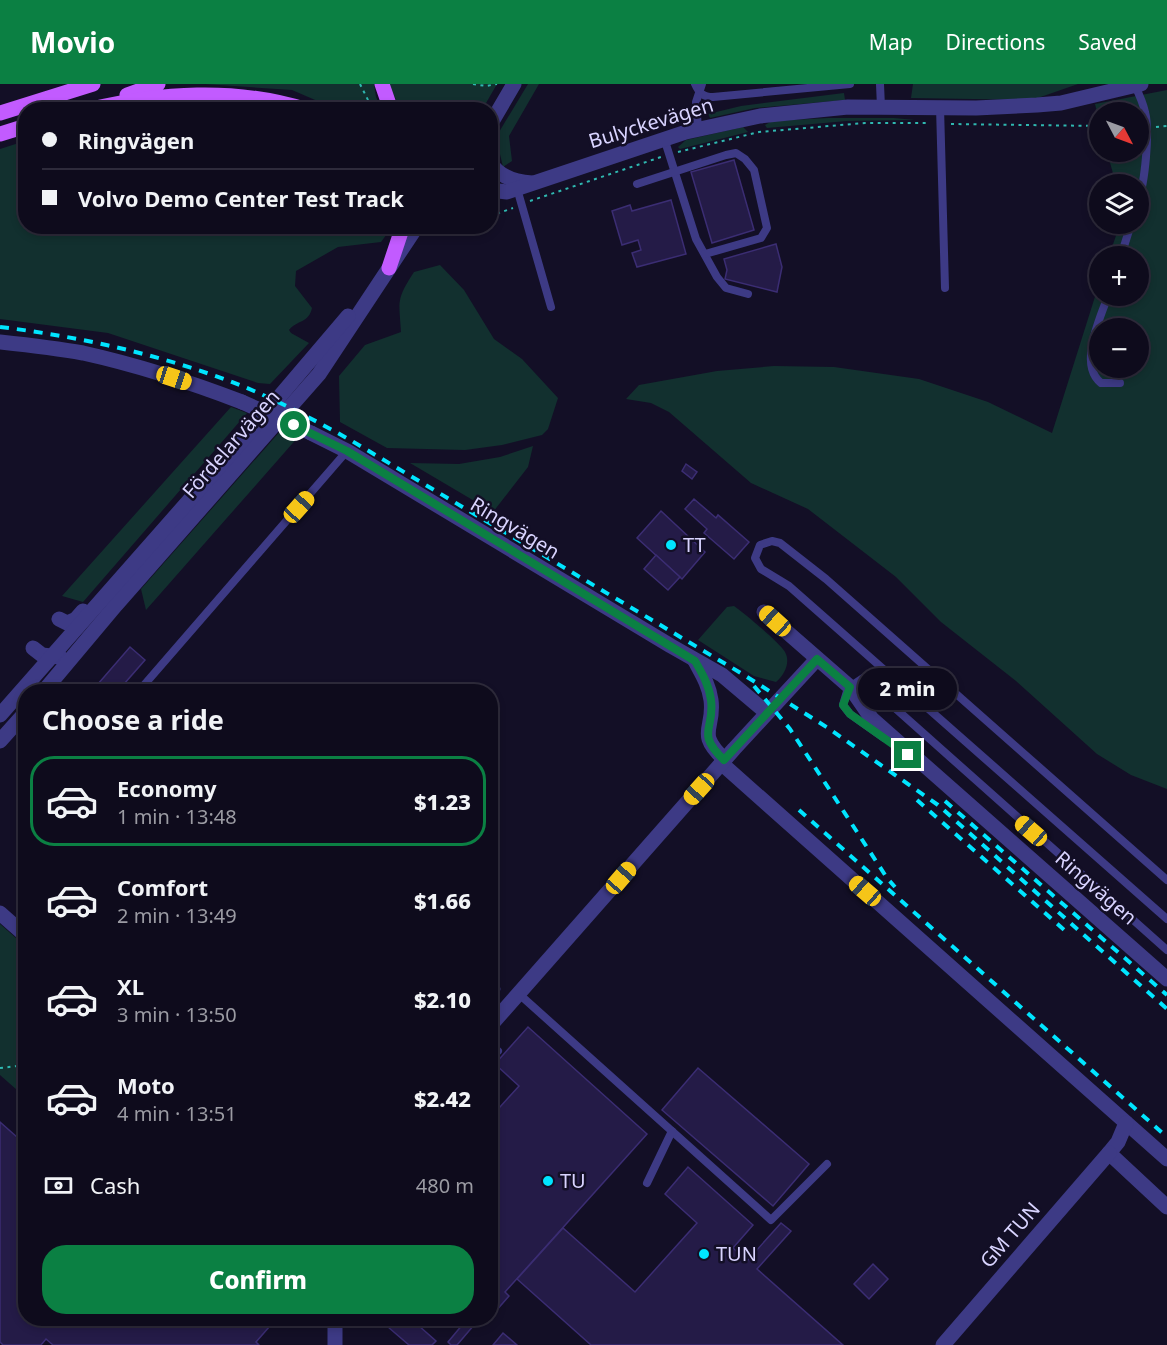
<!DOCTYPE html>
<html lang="en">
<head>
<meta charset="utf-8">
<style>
	:root { --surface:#0e0b1c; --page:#1c1929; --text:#f1f3f6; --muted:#9b9ba3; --line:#2e2b3b; --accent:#0b8043 }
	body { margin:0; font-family:"Noto Sans",sans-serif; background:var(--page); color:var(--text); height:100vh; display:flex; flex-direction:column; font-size:22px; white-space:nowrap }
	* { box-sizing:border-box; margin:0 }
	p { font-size:20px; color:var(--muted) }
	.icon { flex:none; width:33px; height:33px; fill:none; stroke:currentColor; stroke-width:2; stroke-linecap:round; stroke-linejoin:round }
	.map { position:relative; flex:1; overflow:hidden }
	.drawer { position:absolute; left:18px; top:600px; width:480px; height:642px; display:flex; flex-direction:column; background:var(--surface); border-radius:24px; box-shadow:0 3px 9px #0003,0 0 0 2px var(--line) }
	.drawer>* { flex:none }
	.banner { position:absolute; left:18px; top:18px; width:480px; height:132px; border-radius:24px; box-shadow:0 3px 9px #0003,0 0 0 2px var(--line); display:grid; align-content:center; height:132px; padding:0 24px; background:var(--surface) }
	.needle { width:39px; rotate:131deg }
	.buttons { position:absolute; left:1089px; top:18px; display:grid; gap:12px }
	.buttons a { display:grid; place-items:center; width:60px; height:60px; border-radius:50%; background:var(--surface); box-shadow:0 3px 9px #0003,0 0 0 2px var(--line); font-size:30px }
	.end { position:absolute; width:27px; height:27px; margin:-14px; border:8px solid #0b8043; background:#fff; box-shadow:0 0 0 3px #fff }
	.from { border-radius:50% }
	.bubble { position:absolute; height:42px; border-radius:21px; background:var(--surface); box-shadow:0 3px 9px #0003,0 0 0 2px var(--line); font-size:20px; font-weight:800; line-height:42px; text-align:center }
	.car { position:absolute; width:18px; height:36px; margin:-18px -9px; border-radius:8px; box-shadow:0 0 4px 2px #0007; background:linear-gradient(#f5c518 24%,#345 0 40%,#f5c518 0 76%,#345 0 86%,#f5c518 0) }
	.banner b { display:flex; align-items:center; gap:21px; height:57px; font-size:22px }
	.banner b+b { border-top:2px solid var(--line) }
	.banner i { width:15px; height:15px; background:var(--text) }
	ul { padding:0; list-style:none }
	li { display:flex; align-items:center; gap:18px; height:90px; margin:0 12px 9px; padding:0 12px; border:3px solid transparent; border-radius:24px }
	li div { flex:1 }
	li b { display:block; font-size:22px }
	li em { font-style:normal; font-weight:800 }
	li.selected { border-color:var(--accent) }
	li>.icon { width:54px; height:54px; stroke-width:1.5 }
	h2 { padding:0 24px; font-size:27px; line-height:72px }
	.pay { display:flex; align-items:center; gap:15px; height:66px; padding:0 24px; font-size:22px }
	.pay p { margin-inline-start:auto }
	.cta { display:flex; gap:12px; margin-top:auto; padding:12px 24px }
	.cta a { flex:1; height:69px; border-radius:24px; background:var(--accent); color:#fff; font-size:24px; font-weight:800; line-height:69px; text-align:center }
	header { display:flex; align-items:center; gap:36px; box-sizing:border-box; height:84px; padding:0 30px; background:var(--accent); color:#fff }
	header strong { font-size:28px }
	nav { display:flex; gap:33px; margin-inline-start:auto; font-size:21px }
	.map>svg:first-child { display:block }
	.green { fill:#12302f; fill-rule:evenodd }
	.building { fill:#241b47; stroke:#3b2d73; stroke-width:1.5 }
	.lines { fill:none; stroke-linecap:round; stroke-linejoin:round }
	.path { stroke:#2fb8b0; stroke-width:2; stroke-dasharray:3 4.5; stroke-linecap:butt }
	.lane { stroke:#3d3a85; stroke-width:8 }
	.street { stroke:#3d3a85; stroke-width:15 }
	.primary { stroke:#c25bff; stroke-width:15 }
	.rail { stroke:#00e5ff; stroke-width:4; stroke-dasharray:9 8; stroke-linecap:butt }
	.street-bridge { stroke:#3d3a85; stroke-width:15 }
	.route { stroke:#0b8043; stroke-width:8 }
	.poi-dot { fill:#00e5ff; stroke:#130f26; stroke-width:2 }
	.labels { text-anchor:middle; stroke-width:5; stroke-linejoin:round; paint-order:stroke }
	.street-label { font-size:20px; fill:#d9d4ff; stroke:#130f26 }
	.poi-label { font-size:20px; fill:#d9d4ff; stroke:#130f26; text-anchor:start }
</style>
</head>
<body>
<header>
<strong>Movio</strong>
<nav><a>Map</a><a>Directions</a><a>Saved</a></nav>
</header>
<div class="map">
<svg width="1167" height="1261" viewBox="0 0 1167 1261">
	<rect width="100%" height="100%" fill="#130f26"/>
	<!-- green -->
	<g class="green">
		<polygon points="205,0 374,0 376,13 382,25 336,25 292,6"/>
		<polygon points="388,0 497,0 482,26 401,25"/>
		<polygon points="528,0 539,0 509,52 512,77 503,83 496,53"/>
		<polygon points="913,0 1078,0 1032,16 911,14"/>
		<path d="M1167,6V705L1131,691L1097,670L1016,597L941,538L896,493L808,425L751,399L669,328L651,319L626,315L639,301L717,287L774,282L834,283L919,295L988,318L1052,349L1099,200L1100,212H1138V172H1109L1120,140H1138V100H1116L1107,68H1138V28H1100L1099,36L1095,20ZM1100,244H1138V284H1100Z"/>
		<polygon points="844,9 845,16 755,24 710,34 708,30 741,22"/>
		<polygon points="240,20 268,25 143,26 167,21"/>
		<polygon points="828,34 894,34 915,36 847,37 767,44 765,41 772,37"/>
		<polygon points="743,43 748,48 680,65 678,63 686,56"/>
		<path d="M25,57L26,142L392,143L381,158L338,163L296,187L295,202L312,224C309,239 297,236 289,246L291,249L309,259L270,300L258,299L108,249L0,235V65Z"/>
		<path d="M440,181L464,206L494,255L522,275L558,314L548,345L542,351L502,361L465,366L387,364L340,338L339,292L365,261L401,248C399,216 396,216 414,188Z"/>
		<polygon points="231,323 247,329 83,518 62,512"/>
		<polygon points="283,344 299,352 146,526 141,505"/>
		<polygon points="533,362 528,383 493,428 410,379 459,380 500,373"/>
		<path d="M734,522C744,529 779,558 785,568C791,579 784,591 776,598L754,592L698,556L727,523Z"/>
		<polygon points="0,840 25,862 25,1013 0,991"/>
	</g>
	<!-- building -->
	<g class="building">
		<polygon points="734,76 754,146 712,159 691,88"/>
		<polygon points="671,116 686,170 637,183 632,169 641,166 638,156 622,161 612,127 630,121 632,127"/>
		<polygon points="776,160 782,183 777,208 725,195 727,186 724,175"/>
		<polygon points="686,380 697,388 692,395 682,387"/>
		<polygon points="694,415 716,434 718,431 749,458 734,475 704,449 707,445 685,425"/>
		<polygon points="661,427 705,468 682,495 637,454"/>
		<polygon points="656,471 680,493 668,506 644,485"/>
		<polygon points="130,563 145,576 117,608 91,608"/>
		<polygon points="528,943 647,1050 505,1208 509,1212 495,1228 490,1225 490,1034 519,1002 495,980"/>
		<polygon points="698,984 809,1080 773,1122 662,1026"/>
		<polygon points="0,1038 26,1061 26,1234 277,1234 256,1258 259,1261 53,1261 46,1255 41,1261 3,1261 0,1258"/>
		<polygon points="688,1083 753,1141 733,1164 747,1177 781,1139 791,1147 757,1185 843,1261 591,1261 517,1195 563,1144 635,1208 697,1139 665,1110"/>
		<polygon points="873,1180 888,1195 869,1215 854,1200"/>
		<polygon points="395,1234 410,1234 436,1257 432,1261 409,1261 388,1243"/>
		<polygon points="468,1234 480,1234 457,1261 451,1261 448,1258"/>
		<polygon points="503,1249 517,1261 493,1261"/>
	</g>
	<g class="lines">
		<!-- path -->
		<g class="path">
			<polyline points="360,0 373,26"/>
			<polyline points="473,0 486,2 497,0"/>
			<polyline points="951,40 1100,42"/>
			<polyline points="1156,43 1167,42"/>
			<polyline points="678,68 759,48 865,39 930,39"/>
			<polyline points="530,117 661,73"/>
			<polyline points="490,132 513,124"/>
			<polyline points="0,984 26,981"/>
		</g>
		<!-- lane -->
		<g class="lane">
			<path d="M695,0C699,9 703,13 713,13L850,0"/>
			<polyline points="880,0 881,23"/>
			<path d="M1135,2C1139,10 1143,19 1145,28C1150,47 1145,99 1138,117"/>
			<polyline points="940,23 945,204"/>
			<polyline points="698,44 696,18 702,0"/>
			<polyline points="664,54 696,155 717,193 726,204 748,210"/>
			<polyline points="637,100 726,71 736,69 745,75 754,86 767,144 761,154 705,170"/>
			<polyline points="518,108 551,223"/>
			<polyline points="1121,172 1131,140"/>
			<path d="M1108,212C1100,234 1078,281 1101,299H1120"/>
			<polyline points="138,608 347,367"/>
			<polyline points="884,654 850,630 843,621 848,604 863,594 877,608 1167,866"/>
			<polyline points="1167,796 826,495 780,459 772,457 760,461 755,474 761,485 789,502 1167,835"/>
			<polyline points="519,910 771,1136 827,1080"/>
			<polyline points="490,960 498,967"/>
			<polyline points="647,1099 672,1047"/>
		</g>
		<!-- street -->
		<g class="street">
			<polyline points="490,41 514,0"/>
			<path d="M490,78C499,93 516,98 532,99"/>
			<polyline points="490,106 507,108 686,48 760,32 848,23 976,24 1037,21 1061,19 1141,0"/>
			<path d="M0,258C28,261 55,264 83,269C137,281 190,298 242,318"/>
			<polyline points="311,349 347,367 671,562 722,591 767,629"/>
			<polyline points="764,528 850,603 872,635 1167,895"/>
			<polyline points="59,535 67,539 76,535 83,527"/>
			<polyline points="33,564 42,571 60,573"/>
			<path d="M695,577C702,590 709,601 711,616C715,646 695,648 725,676"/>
			<polyline points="43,608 116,521 319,290 417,142"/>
			<polyline points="0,631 246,352 348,232"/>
			<polyline points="0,657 26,628"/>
			<polyline points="721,679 1167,1075"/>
			<polyline points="0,829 26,852"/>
			<polyline points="490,899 493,905 490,911"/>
			<polyline points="490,942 734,665 817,575"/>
			<polyline points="1126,1039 1118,1058 1109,1069 1167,1123"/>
			<polyline points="335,1261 335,1234"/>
			<polyline points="943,1261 1109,1069"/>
		</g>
		<!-- primary -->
		<g class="primary">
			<polyline points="382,0 391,26"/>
			<polyline points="127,11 158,0"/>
			<path d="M87,26C160,9 234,3 307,26"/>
			<polyline points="0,29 93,0"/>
			<polyline points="0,50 26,42"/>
			<polyline points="389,184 403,142"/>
		</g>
		<!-- rail -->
		<g class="rail">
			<path d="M0,243C76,252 152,269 224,295C268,311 311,334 352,357L744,591L828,644L938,721L1167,925"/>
			<polyline points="754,602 790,645 887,794 895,803"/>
			<polyline points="917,716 1070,851"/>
			<polyline points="945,717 1167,911"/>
			<polyline points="799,726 1167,1053"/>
		</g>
		<!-- street-bridge -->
		<polyline class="street-bridge" points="242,318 311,349"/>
	</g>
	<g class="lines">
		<!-- route -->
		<path class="route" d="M294,341L347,367L695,577C702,589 709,601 711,616C715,646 695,648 724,676L817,575L850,603L843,621L850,630L908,671"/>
	</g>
	<!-- markers -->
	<g class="poi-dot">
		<circle cx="671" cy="461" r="6"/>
		<circle cx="548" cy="1097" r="6"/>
		<circle cx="704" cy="1170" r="6"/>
	</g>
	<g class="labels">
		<!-- street labels -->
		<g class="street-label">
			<text transform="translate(651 39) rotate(-17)" y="7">Bulyckevägen</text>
			<text transform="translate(231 360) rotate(-49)" y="7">Fördelarvägen</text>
			<text transform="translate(515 444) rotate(31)" y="7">Ringvägen</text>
			<text transform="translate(1096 804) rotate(41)" y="7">Ringvägen</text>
			<text transform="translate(1010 1151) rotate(-49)" y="7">GM TUN</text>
		</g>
		<!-- poi labels -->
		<g class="poi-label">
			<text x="683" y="468">TT</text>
			<text x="560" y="1104">TU</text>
			<text x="716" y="1177">TUN</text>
		</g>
	</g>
</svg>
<div class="buttons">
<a><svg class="needle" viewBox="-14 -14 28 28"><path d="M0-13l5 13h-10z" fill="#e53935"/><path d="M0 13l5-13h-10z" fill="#9b9ba3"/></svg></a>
<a><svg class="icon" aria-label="layers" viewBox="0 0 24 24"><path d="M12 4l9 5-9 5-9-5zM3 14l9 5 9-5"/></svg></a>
<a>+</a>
<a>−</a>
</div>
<i class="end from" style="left:294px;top:341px"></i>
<i class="end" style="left:908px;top:671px"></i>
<div class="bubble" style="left:858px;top:584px;width:99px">2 min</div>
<i class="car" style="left:174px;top:294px;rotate:108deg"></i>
<i class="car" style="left:299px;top:423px;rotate:42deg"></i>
<i class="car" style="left:775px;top:537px;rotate:312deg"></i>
<i class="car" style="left:699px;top:705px;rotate:222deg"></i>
<i class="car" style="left:1031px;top:747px;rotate:311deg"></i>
<i class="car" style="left:621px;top:794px;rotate:41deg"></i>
<i class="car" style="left:865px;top:807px;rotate:311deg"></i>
<div class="banner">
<b><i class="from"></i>Ringvägen</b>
<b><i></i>Volvo Demo Center Test Track</b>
</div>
<section class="drawer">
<h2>Choose a ride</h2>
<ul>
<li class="selected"><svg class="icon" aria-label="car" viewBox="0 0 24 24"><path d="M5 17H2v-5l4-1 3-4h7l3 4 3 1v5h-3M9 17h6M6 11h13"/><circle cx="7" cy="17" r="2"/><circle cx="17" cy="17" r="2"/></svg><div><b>Economy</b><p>1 min · 13:48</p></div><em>$1.23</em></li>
<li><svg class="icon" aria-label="car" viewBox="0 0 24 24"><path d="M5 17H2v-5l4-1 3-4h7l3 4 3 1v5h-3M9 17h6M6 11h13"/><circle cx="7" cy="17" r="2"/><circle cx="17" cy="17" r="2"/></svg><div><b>Comfort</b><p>2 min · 13:49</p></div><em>$1.66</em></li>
<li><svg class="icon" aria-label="car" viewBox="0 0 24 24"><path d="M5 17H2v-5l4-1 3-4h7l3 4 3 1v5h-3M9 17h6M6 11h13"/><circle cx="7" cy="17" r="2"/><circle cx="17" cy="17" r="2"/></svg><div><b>XL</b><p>3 min · 13:50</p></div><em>$2.10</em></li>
<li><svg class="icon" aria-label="car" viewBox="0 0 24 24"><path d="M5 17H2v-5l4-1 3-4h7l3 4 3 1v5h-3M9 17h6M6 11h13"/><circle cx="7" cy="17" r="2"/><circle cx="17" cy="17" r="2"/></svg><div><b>Moto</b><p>4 min · 13:51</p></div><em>$2.42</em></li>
</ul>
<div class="pay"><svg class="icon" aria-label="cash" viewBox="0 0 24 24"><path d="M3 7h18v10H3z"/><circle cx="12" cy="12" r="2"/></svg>Cash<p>480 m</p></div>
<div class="cta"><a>Confirm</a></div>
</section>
</div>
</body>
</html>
